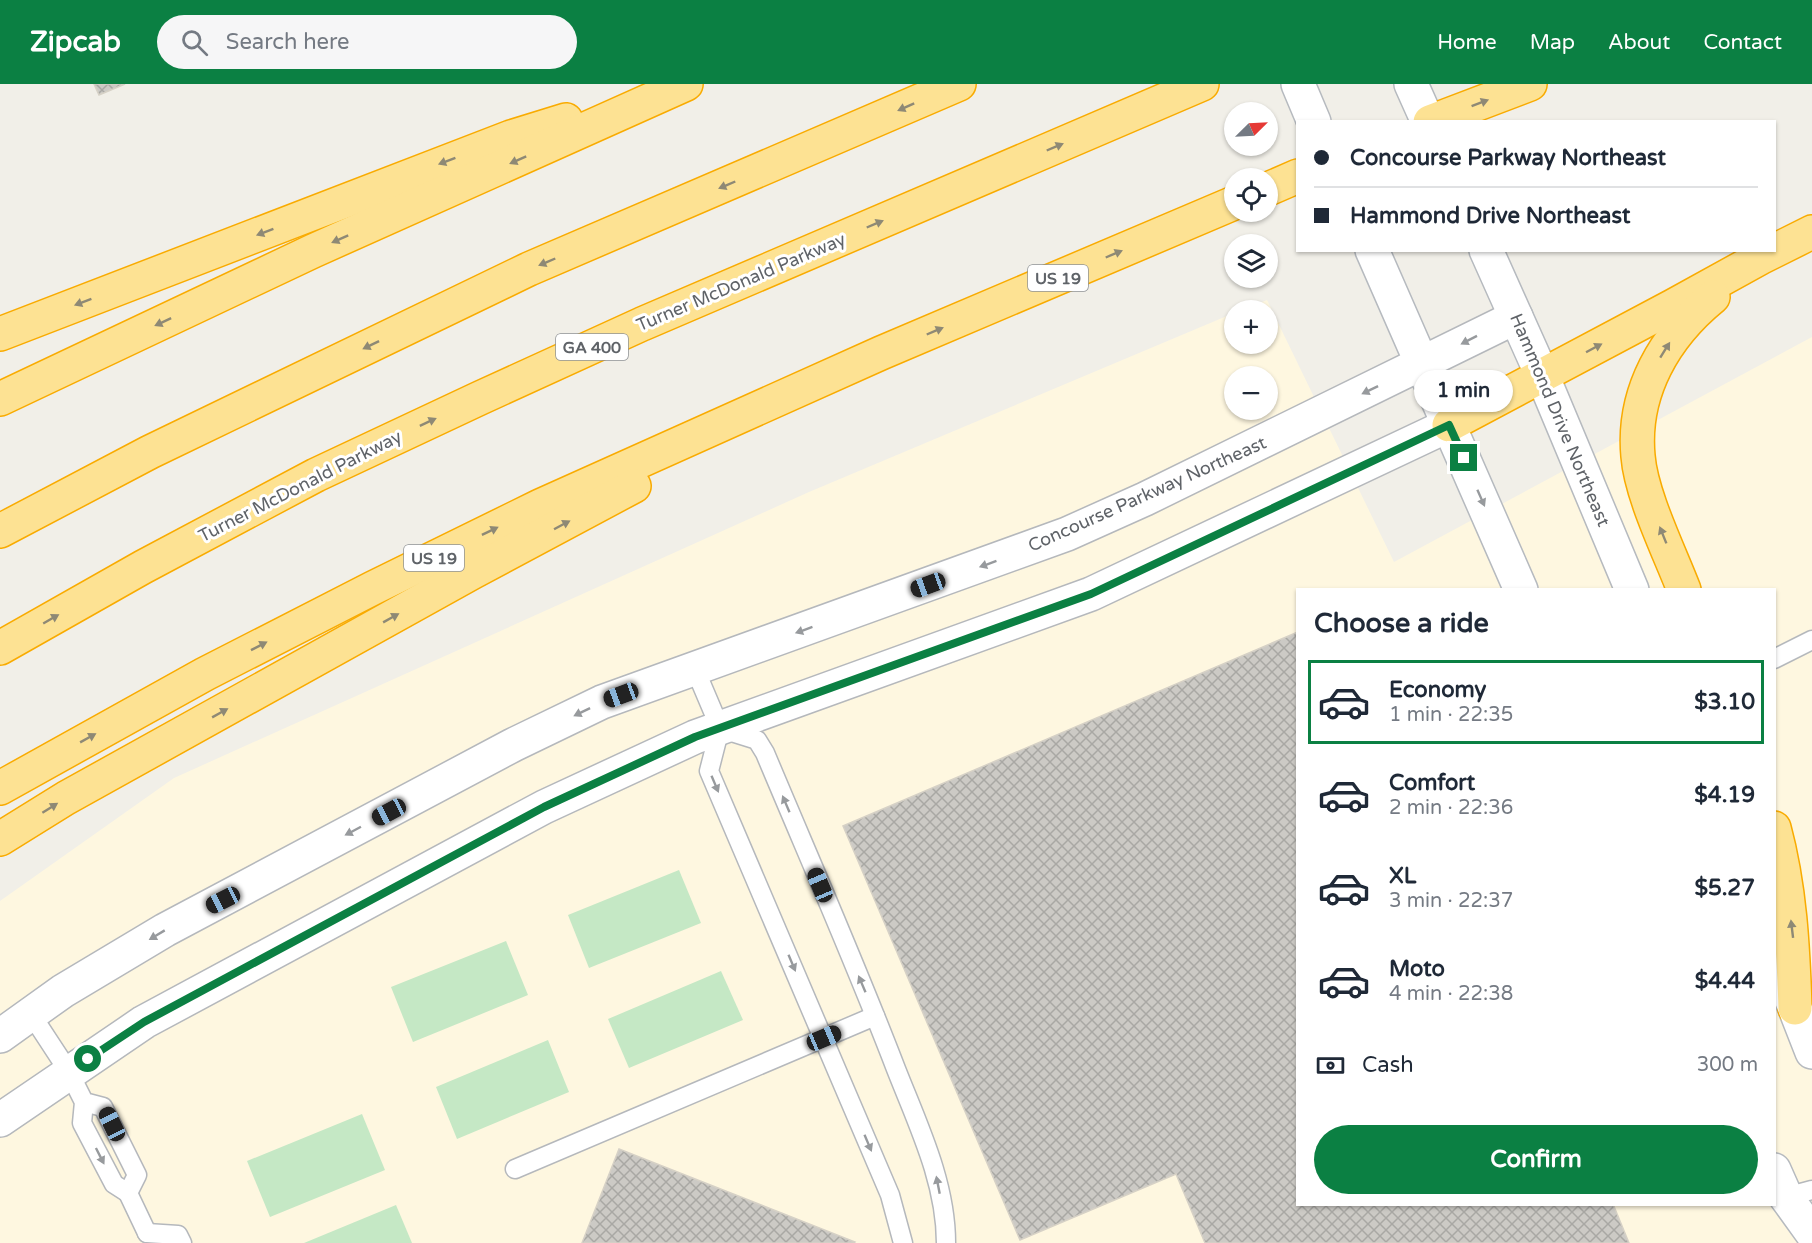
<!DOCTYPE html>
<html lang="en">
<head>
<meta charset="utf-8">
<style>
	:root { --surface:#fff; --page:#f6f6f7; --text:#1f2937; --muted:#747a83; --line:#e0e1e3; --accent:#0b8043 }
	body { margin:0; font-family:"Varela Round",sans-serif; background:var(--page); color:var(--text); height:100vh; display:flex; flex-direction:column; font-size:22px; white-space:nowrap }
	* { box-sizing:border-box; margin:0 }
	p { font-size:20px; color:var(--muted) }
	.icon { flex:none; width:33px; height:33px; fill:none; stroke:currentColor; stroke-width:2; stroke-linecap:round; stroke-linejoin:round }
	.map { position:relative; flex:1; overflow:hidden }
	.details { position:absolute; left:1296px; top:504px; width:480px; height:618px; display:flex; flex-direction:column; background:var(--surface); border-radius:0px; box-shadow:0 2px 4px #0004 }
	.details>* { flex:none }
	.hud { position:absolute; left:1296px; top:36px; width:480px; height:132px; border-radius:0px; box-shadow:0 2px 4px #0004; display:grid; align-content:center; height:132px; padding:0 18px; background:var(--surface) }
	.needle { width:39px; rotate:66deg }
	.buttons { position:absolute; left:1224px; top:18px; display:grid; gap:12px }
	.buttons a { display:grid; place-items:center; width:54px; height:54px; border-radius:50%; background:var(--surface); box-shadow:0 2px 4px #0004; font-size:30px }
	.end { position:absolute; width:27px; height:27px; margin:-14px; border:8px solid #0b8043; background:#fff; box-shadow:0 0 0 3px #fff }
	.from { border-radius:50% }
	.bubble { position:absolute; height:42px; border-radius:21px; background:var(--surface); box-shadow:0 2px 4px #0004; font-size:20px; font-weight:700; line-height:42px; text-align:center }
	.car { position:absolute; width:18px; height:36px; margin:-18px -9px; border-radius:8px; box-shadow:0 0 4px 2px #0007; background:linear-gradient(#222 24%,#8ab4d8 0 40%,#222 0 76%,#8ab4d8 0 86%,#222 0) }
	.hud b { display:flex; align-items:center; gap:21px; height:57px; font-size:22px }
	.hud b+b { border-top:2px solid var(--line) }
	.hud i { width:15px; height:15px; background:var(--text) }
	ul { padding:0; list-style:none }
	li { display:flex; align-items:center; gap:18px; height:84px; margin:0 12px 9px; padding:0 6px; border:3px solid transparent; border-radius:0px }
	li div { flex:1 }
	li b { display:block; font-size:22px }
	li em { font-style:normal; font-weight:700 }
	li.on { border-color:var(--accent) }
	li>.icon { width:54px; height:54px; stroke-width:1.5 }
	h2 { padding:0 18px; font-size:27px; line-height:72px }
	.pay { display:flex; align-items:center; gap:15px; height:66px; padding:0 18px; font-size:22px }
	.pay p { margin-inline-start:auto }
	.cta { display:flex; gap:12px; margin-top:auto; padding:12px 18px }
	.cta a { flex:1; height:69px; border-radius:36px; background:var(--accent); color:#fff; font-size:24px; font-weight:700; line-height:69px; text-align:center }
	header { display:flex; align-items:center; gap:36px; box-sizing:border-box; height:84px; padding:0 30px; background:var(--accent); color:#fff }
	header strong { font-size:28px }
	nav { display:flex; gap:33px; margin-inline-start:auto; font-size:21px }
	.search { width:420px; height:54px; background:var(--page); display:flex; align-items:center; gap:15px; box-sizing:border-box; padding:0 21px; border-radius:33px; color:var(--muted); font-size:22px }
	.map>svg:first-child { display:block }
	.commercial { fill:#fef7e0; fill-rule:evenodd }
	.green { fill:#c5e8c5 }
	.building { fill:url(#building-cross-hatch); stroke:#d6d1c6; stroke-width:1.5 }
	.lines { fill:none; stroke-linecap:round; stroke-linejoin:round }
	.service-casing { stroke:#b5b8bc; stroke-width:21 }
	.minor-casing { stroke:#b5b8bc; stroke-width:36 }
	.secondary-casing { stroke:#b6babf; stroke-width:36 }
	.motorway-casing { stroke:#f9ab00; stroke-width:36 }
	.service { stroke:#fff; stroke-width:18 }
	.minor { stroke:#fff; stroke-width:33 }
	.secondary { stroke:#fff; stroke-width:33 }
	.motorway { stroke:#fde293; stroke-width:33 }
	.oneway { fill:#8e8975 }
	.oneway2 { fill:#979a9d }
	.route { stroke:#0b8043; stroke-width:8 }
	.labels { text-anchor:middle; stroke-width:6; stroke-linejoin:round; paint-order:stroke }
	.shield { fill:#fff; stroke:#8f9295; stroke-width:1.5 }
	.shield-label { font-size:16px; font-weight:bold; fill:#5f6368 }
	.street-label { font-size:18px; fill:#5f6368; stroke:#fff }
</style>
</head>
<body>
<header>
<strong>Zipcab</strong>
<div class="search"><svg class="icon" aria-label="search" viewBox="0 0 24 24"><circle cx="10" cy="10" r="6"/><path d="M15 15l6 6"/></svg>Search here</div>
<nav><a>Home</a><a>Map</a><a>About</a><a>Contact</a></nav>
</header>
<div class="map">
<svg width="1812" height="1159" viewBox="0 0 1812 1159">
	<defs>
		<pattern id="building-cross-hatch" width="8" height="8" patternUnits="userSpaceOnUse" patternTransform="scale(1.5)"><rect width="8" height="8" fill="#cccac5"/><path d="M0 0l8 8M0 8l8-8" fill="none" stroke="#a9a8a4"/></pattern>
	</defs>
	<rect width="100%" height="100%" fill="#f1efe8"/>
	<!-- commercial -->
	<path class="commercial" d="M1267,216L1394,478L1812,253V1159H0V817L174,694L809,408L1234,229V260H1268V226H1242ZM1234,292H1268V326H1234ZM1298,506H1774V1120H1298Z"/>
	<!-- green -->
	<g class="green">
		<polygon points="679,786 701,839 589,884 568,831"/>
		<polygon points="506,857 528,911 413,958 391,903"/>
		<polygon points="721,887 743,936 629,984 608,935"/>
		<polygon points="548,956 569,1008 457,1055 436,1003"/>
		<polygon points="362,1030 385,1086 270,1133 247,1077"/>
		<polygon points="396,1121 412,1159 304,1159"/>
	</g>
	<!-- building -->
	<g class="building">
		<polygon points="94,0 125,0 99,11"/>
		<polygon points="1298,548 1298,1120 1613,1120 1629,1159 1205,1159 1176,1090 1020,1156 843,742"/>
		<polygon points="619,1065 855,1158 854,1159 582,1159"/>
	</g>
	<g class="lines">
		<defs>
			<g id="service">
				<polyline points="1774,575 1812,556"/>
				<polyline points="695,585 720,644 709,687 890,1111 903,1159"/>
				<path d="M725,646L757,656L765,669C809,774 855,878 896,985C918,1041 946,1098 946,1159"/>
				<polyline points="31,930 69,988 84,1018 82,1039 114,1100 128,1109 137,1091 103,1023 84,1018"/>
				<polyline points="515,1085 875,932"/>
				<polyline points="128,1109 147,1149"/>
				<polyline points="1786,1113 1812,1106"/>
				<polyline points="147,1149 178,1151 182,1159"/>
			</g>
			<g id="minor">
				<polyline points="0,952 63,907 165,846 513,661 602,618 1067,450 1145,415 1516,233"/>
				<polyline points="0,1036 144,938 544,723 695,653 1091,510 1449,341"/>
			</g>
			<g id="secondary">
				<polyline points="1298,0 1314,38"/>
				<polyline points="1411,0 1428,38"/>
				<polyline points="1372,166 1521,506"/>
				<polyline points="1486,166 1542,291 1632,506"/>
				<polyline points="1774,871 1812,968"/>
				<polyline points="1774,1086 1786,1113 1812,1149"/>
			</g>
			<g id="motorway">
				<polyline points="1430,38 1530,0"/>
				<polyline points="1268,105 1298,92"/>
				<polyline points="0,250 511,53 566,36"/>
				<polyline points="0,315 313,167 686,0"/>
				<polyline points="1449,341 1673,222 1760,174 1812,148"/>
				<polyline points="0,447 150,368 529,185 959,0"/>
				<path d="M1684,506C1669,467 1641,411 1638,372C1632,308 1665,252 1713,213"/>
				<polyline points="0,564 143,483 316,391 480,314 642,240 1202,0"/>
				<polyline points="0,704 205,590 373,504 540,422 881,269 1234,119"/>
				<path d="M1774,744C1790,803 1793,864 1795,924"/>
				<polyline points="0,755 66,714 473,488 634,402"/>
			</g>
		</defs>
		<!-- service casing -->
		<use href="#service" class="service-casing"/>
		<!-- minor casing -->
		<use href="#minor" class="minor-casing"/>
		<!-- secondary casing -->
		<use href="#secondary" class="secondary-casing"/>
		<!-- motorway casing -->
		<use href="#motorway" class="motorway-casing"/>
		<!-- service -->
		<use href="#service" class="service"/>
		<!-- minor -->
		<use href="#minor" class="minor"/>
		<!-- secondary -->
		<use href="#secondary" class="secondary"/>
		<!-- motorway -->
		<use href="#motorway" class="motorway"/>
	</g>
	<!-- one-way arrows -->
	<defs><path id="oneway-solid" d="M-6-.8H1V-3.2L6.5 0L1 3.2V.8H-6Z" transform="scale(1.5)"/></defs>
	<g class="oneway">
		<use href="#oneway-solid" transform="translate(1480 19) rotate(-21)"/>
		<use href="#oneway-solid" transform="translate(906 23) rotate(156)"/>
		<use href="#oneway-solid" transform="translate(1055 63) rotate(-23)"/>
		<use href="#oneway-solid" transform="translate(518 76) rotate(156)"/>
		<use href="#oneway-solid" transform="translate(447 77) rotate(159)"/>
		<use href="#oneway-solid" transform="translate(727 101) rotate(157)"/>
		<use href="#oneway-solid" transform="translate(875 140) rotate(-23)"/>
		<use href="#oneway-solid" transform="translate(265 148) rotate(159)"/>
		<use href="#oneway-solid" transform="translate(340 155) rotate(156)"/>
		<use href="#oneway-solid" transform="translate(1114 170) rotate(-23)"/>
		<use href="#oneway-solid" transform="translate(547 178) rotate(157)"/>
		<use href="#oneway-solid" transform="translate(83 218) rotate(159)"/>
		<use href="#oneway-solid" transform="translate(163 238) rotate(155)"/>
		<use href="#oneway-solid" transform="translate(935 247) rotate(-23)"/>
		<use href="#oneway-solid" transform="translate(371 261) rotate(154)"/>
		<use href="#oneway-solid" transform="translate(1594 264) rotate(-28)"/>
		<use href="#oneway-solid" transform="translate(1665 266) rotate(-58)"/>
		<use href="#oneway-solid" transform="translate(428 338) rotate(-25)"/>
		<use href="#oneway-solid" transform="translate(562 441) rotate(-28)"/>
		<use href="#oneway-solid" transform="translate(490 447) rotate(-26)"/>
		<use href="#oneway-solid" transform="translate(1663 451) rotate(-112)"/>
		<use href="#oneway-solid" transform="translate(391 534) rotate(-29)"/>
		<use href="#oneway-solid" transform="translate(51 535) rotate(-30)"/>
		<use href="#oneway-solid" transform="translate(259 562) rotate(-27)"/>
		<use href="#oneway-solid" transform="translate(220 629) rotate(-29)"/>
		<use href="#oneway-solid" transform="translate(88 654) rotate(-29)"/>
		<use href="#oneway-solid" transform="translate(50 724) rotate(-32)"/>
		<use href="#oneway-solid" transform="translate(1792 845) rotate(-97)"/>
	</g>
	<g class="oneway2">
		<use href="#oneway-solid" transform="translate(1469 256) rotate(153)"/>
		<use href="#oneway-solid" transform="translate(1370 306) rotate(154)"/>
		<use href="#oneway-solid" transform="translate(1481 414) rotate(66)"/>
		<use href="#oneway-solid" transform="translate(988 480) rotate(160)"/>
		<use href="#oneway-solid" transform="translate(804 546) rotate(160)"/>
		<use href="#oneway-solid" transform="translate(582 628) rotate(154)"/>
		<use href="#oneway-solid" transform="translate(715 700) rotate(67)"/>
		<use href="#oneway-solid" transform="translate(786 720) rotate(-113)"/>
		<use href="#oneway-solid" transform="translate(353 747) rotate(152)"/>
		<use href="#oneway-solid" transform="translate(157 851) rotate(149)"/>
		<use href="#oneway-solid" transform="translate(792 879) rotate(67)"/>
		<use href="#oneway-solid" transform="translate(862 900) rotate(-113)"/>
		<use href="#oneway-solid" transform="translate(868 1059) rotate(67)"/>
		<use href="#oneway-solid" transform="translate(100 1072) rotate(63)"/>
		<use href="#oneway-solid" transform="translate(938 1101) rotate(-101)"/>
	</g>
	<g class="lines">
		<!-- route -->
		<polyline class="route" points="88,975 144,938 544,723 695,653 1091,510 1449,341 1464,374"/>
	</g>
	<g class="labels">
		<!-- shield labels -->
		<g class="shield">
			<rect x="1028" y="181" width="60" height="26" rx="4.5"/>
			<rect x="556" y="250" width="72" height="26" rx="4.5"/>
			<rect x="404" y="461" width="60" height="26" rx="4.5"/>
		</g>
		<g class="shield-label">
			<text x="1058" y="200">US 19</text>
			<text x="592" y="269">GA 400</text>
			<text x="434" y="480">US 19</text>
		</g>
		<!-- street labels -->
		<g class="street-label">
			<text transform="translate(741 198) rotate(-23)" y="6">Turner McDonald Parkway</text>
			<text transform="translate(1560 336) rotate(67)" y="6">Hammond Drive Northeast</text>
			<text transform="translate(300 402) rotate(-27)" y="6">Turner McDonald Parkway</text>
			<text transform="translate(1147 410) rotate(-24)" y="6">Concourse Parkway Northeast</text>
		</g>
	</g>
</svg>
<div class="buttons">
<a><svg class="needle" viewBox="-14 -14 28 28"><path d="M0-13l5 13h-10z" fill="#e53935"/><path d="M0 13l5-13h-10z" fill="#747a83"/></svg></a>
<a><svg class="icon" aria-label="locate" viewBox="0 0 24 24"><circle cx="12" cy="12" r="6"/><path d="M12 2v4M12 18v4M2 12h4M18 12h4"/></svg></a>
<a><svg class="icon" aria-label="layers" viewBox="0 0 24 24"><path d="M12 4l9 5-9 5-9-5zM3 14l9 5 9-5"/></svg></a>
<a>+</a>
<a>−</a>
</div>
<i class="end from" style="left:88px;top:975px"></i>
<i class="end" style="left:1464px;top:374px"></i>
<div class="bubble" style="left:1414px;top:286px;width:99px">1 min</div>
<i class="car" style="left:928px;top:501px;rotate:250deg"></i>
<i class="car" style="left:621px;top:611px;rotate:250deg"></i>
<i class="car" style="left:389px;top:728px;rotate:242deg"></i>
<i class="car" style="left:820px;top:801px;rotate:337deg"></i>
<i class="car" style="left:223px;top:816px;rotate:243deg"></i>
<i class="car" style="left:824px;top:954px;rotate:67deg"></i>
<i class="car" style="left:112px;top:1040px;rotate:334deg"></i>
<div class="hud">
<b><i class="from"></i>Concourse Parkway Northeast</b>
<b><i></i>Hammond Drive Northeast</b>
</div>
<section class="details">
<h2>Choose a ride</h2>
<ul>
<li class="on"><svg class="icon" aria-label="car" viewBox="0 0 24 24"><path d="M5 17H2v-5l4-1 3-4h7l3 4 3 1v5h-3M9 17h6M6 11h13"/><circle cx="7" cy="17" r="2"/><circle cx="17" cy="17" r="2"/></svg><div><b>Economy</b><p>1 min · 22:35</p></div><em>$3.10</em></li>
<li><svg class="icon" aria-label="car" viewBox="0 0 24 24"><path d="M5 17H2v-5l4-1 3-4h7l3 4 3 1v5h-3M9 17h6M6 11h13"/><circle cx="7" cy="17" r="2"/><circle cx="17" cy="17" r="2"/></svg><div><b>Comfort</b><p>2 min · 22:36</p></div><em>$4.19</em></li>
<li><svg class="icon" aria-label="car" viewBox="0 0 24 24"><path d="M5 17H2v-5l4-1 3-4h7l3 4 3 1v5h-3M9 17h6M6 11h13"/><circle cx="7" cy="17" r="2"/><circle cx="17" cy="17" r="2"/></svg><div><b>XL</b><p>3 min · 22:37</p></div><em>$5.27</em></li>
<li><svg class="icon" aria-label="car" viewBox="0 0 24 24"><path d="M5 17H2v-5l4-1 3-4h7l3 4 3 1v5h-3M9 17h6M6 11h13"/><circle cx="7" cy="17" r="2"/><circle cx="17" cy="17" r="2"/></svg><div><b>Moto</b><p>4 min · 22:38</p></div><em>$4.44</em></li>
</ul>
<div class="pay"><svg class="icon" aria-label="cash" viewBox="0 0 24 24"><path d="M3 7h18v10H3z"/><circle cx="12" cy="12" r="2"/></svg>Cash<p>300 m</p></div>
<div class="cta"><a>Confirm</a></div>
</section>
</div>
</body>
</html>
